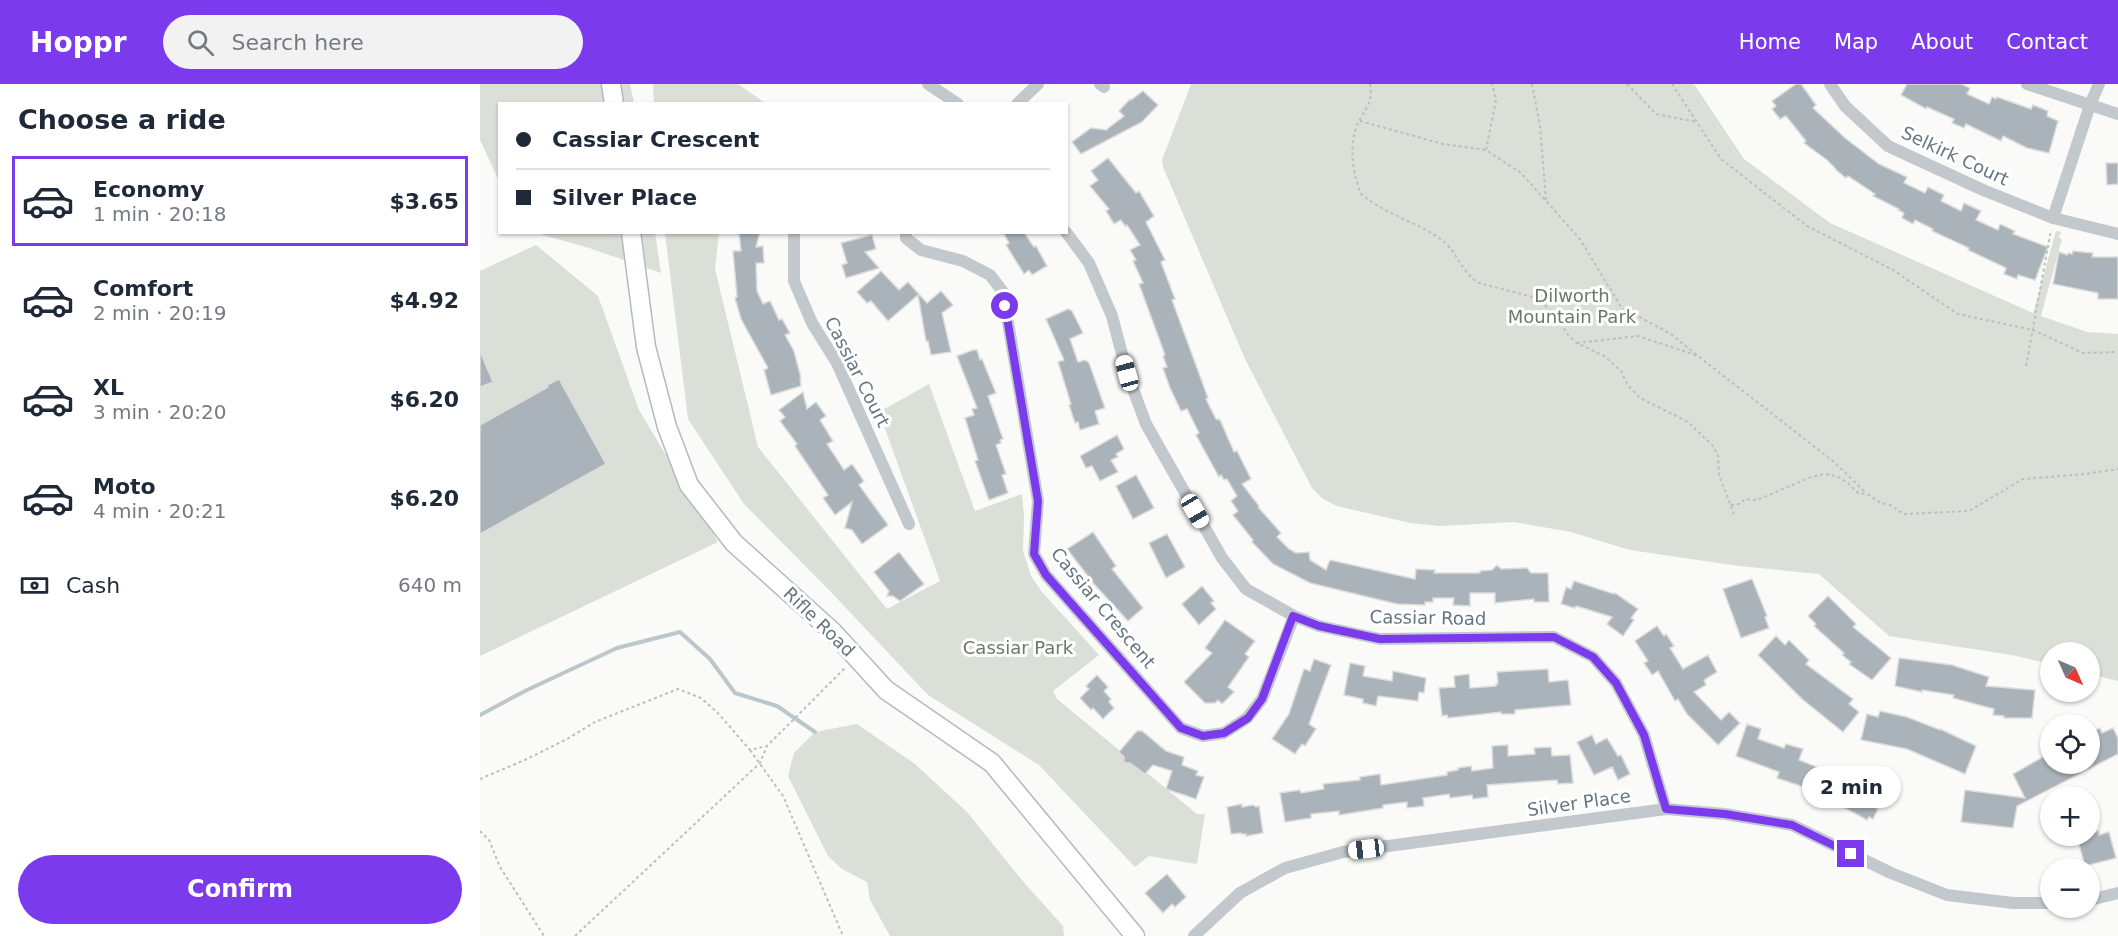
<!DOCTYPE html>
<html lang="en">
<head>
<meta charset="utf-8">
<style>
	:root { --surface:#fff; --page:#f2f2f3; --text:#1f2937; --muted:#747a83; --line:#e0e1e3; --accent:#7c3aed }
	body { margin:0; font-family:"DejaVu Sans",sans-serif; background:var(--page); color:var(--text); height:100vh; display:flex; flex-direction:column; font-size:22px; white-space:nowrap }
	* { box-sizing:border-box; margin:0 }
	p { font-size:20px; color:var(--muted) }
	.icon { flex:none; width:33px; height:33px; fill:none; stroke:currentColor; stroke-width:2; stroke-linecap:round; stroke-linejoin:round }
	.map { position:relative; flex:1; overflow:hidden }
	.panel { display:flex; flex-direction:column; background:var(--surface); width:480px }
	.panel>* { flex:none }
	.hud { position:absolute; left:18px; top:18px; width:570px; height:132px; border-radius:0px; box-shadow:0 2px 4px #0004; display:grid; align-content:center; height:132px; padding:0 18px; background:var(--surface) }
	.needle { width:39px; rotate:135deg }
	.buttons { position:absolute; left:1560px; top:558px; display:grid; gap:12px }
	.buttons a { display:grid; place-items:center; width:60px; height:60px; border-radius:50%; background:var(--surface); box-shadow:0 2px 4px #0004; font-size:30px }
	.end { position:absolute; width:27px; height:27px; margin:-14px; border:8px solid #7c3aed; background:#fff; box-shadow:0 0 0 3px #fff }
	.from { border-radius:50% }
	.bubble { position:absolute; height:42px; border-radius:21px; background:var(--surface); box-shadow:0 2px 4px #0004; font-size:20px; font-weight:700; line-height:42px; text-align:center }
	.car { position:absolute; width:18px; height:36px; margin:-18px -9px; border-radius:8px; box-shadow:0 0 4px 2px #0007; background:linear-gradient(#fff 24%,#345 0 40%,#fff 0 76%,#345 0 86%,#fff 0) }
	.hud b { display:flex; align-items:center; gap:21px; height:57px; font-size:22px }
	.hud b+b { border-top:2px solid var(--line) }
	.hud i { width:15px; height:15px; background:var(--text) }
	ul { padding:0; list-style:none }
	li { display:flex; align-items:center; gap:18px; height:90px; margin:0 12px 9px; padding:0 6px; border:3px solid transparent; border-radius:0px }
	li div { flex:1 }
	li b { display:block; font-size:22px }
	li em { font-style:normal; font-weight:700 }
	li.current { border-color:var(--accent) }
	li>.icon { width:54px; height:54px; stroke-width:1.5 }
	h2 { padding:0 18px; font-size:27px; line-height:72px }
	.pay { display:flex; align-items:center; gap:15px; height:66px; padding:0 18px; font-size:22px }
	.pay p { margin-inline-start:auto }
	.button { display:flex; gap:12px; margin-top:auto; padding:12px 18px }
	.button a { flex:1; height:69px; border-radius:36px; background:var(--accent); color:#fff; font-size:24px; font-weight:700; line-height:69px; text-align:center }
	header { display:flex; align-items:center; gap:36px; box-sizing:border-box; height:84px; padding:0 30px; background:var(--accent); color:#fff }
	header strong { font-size:28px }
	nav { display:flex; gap:33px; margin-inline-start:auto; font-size:21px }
	.search { width:420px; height:54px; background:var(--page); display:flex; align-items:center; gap:15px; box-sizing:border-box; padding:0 21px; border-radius:33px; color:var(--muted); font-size:22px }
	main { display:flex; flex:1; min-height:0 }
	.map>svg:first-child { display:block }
	.green { fill:#dadfd7 }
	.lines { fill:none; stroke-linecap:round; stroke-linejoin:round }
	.stream { stroke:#bbc7cb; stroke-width:4 }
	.building { fill:#aab3b9; stroke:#dcdcda; stroke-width:1.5 }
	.secondary-casing { stroke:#b3babf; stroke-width:21 }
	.path { stroke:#bbbfc2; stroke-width:2; stroke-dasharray:3 3; stroke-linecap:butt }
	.street { stroke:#c3c8cc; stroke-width:12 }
	.secondary { stroke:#fff; stroke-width:18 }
	.route { stroke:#7c3aed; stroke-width:8 }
	.labels { text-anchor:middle; stroke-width:6; stroke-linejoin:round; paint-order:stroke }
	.street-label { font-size:18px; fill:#657683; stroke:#fff }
	.park-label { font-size:18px; fill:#687a64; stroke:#fff }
</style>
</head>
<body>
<header>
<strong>Hoppr</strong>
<div class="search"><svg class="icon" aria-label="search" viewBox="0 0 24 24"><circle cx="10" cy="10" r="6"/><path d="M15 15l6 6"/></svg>Search here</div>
<nav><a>Home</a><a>Map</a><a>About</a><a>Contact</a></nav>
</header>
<main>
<section class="panel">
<h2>Choose a ride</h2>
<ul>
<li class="current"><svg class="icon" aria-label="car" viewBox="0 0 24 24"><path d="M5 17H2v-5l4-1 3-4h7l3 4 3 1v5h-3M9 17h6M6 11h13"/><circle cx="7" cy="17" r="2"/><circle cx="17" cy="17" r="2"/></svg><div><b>Economy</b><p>1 min · 20:18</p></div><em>$3.65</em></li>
<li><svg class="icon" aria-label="car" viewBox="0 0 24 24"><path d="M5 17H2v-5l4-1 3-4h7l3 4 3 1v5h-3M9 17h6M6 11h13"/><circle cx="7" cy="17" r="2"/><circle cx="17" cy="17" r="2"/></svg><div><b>Comfort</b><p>2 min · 20:19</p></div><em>$4.92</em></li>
<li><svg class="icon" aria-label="car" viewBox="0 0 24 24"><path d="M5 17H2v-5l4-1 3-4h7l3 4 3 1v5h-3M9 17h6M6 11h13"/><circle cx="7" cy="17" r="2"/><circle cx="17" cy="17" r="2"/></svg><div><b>XL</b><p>3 min · 20:20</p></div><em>$6.20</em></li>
<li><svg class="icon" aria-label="car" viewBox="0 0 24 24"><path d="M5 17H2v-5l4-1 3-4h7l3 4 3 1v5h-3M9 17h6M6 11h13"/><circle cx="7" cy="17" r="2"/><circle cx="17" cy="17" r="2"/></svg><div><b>Moto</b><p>4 min · 20:21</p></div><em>$6.20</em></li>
</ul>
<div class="pay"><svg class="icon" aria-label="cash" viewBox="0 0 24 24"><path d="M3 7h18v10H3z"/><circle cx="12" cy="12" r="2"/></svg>Cash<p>640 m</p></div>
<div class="button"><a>Confirm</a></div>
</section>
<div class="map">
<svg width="1638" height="852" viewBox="0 0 1638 852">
	<rect width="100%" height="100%" fill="#fafaf8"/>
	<!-- green -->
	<g class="green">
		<polygon points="0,0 150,0 154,19 20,20 19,97 0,56"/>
		<polygon points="173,0 258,0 285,19 174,19"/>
		<polygon points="711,0 1214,0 1264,75 1350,139 1553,229 1576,147 1581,148 1579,154 1582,155 1561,232 1607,248 1638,250 1638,597 1610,590 1610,568 1570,568 1570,580 1532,571 1409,552 1339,490 1259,482 1150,466 1091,448 1034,438 959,442 930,439 857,422 843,415 832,404 765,275 683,83 682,76"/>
		<polygon points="60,149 175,149 181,189 109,164 63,151"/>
		<polygon points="185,149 239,149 235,185 278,363 407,525 460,497 399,328 449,300 495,427 542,410 544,431 543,467 551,492 562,508 619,571 573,607 577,615 717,730 725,730 717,780 669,772 655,783 559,681 448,611 350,507 264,420 208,335"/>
		<polygon points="56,161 118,212 159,326 238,458 0,572 0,187"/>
		<polygon points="377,640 435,680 487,728 541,795 583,842 584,852 410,852 390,816 387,798 362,785 348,772 308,692 314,669 335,648"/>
	</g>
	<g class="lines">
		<!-- stream -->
		<polyline class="stream" points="0,631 47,606 137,564 200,548 230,575 255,609 297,622 335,648"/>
	</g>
	<!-- building -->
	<g class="building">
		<polygon points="1316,0 1321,0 1336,21 1333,24 1365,54 1399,80 1427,93 1424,99 1445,109 1448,103 1464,111 1461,117 1481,127 1484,119 1501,127 1496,136 1518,146 1520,140 1535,147 1533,150 1568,163 1555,196 1538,191 1537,195 1524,190 1526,184 1488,166 1489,164 1452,147 1453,145 1435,136 1433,140 1422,134 1424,129 1418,126 1419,125 1393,112 1395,110 1368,92 1366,94 1356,86 1356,85 1347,76 1324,59 1326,57 1306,32 1300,35 1292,25 1296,22 1292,17"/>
		<polygon points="1427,0 1481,0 1490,4 1487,10 1509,20 1512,13 1516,15 1517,13 1551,25 1553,21 1568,27 1567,32 1578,37 1569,69 1547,64 1523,52 1521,57 1486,40 1484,44 1472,39 1474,35 1447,23 1446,25 1421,11"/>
		<polygon points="663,7 678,21 662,38 601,70 592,58 611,44 626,46 644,32 639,27 650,15 651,16"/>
		<polygon points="628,74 656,109 659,107 674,132 666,138 685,176 681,178 695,215 692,216 728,314 726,315 736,335 740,336 754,368 757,367 771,395 762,400 779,422 778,423 801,449 797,453 809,465 816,469 829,468 830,476 846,486 850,476 935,495 936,485 955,486 954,489 1000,489 1000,487 1012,486 1017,481 1021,485 1047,484 1051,489 1068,489 1069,518 1054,518 1054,515 1015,519 1015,509 990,509 990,522 973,521 974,514 953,514 953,518 945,518 945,521 917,520 830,499 793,480 772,458 773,456 753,431 758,427 751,417 757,412 747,395 744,396 741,391 739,393 716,351 719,349 707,325 701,327 690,304 683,284 687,283 683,272 685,271 659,200 663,199 653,177 656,176 650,166 660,161 647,141 645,142 641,136 634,140 626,127 629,125 610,102 618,96 611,87"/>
		<polygon points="1626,79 1638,79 1638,100 1627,101"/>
		<polygon points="259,148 280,148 276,163 283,162 284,179 276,179 277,207 283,220 290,217 299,236 302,235 310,249 305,251 314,267 321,294 320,294 321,302 291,311 284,286 288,284 261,235 255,214 257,213 253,167 261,167"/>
		<polygon points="523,148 544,148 551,159 554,163 556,162 567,182 552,191 549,186 544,190 526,161 529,159"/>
		<polygon points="392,151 396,165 385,168 399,184 366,194 362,181 367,179 361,159"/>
		<polygon points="1593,167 1613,169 1612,173 1638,173 1638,215 1618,215 1618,209 1573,200 1579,168 1587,171 1588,169 1592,170"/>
		<polygon points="401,187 419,206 428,198 447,219 461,207 473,221 462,229 471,268 451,271 448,257 446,257 438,211 408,237 391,217 387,219 377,208"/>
		<polygon points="588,225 592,227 603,249 590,255 598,278 605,276 609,279 625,324 615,327 619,340 600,346 598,338 595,339 589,321 591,320 578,278 584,276 566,235"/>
		<polygon points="493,266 497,266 500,276 502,275 516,309 508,312 523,355 520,356 521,359 516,361 526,390 522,391 528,409 509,416 495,377 498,376 485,334 494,331 492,325 497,324 477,272"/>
		<polygon points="0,267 13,298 0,303"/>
		<polygon points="79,295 126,380 0,450 0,341 68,303 67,301"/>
		<polygon points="323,308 327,325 336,318 346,332 340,336 353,357 347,360 364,386 372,380 384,397 379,401 408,441 382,460 372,446 365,444 372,418 355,431 343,414 348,411 315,362 317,360 300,337 305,333 299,326"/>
		<polygon points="637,351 644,365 636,370 638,373 631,376 638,388 620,397 612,382 606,384 600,372"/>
		<polygon points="656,391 674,424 653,435 636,402"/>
		<polygon points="613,448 636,482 632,485 663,524 648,537 614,500 587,465"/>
		<polygon points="687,450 705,483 686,494 669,459"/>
		<polygon points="419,468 444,500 420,517 413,512 407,512 409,507 394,488"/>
		<polygon points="1272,495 1287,532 1285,533 1289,544 1261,554 1243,505"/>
		<polygon points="1094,497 1134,510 1135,509 1158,525 1151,534 1154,536 1143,552 1127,540 1132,533 1096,522 1095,524 1081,520 1086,503 1091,505"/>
		<polygon points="722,502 734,517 731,519 736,525 719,541 702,520"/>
		<polygon points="1348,512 1376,540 1373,543 1411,574 1392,596 1369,580 1371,578 1362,571 1364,569 1334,542 1336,540 1328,532"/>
		<polygon points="745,536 775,557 765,570 769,573 748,603 754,608 742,620 738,616 735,619 725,619 704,598 732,569 725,564"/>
		<polygon points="1177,542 1184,552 1186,550 1194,562 1190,564 1203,585 1228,571 1237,588 1224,596 1226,601 1214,608 1241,636 1249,628 1260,639 1238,661 1207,630 1198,615 1195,617 1178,587 1172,591 1164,579 1168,577 1155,557"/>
		<polygon points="1296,552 1305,561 1309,556 1329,576 1326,580 1373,615 1369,620 1379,628 1363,648 1322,615 1278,571"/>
		<polygon points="1419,574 1472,581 1509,593 1506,602 1555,606 1552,634 1524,634 1524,632 1513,631 1514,625 1473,614 1474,611 1442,606 1442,608 1415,602"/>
		<polygon points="834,575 851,581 829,640 836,645 825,662 822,660 815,670 792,655 809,630 824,585 830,587"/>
		<polygon points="870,579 885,582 883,592 912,597 913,587 946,594 944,609 939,608 938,617 898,612 896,622 883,619 883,615 864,611"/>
		<polygon points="1068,585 1069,598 1088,596 1091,621 1035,626 1035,630 1021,630 1021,628 968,634 967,631 962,632 959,604 975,603 974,592 989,590 990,604 1016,602 1016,600 1018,600 1017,588"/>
		<polygon points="617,591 628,603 624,607 631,615 629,618 634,624 623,635 613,624 611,626 600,614 609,605 606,602"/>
		<polygon points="1400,627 1427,633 1460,646 1460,645 1496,662 1485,690 1427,665 1381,656 1387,630 1398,633"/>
		<polygon points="1267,640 1281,645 1278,655 1304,664 1306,660 1323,665 1319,676 1337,683 1335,688 1377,709 1385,714 1384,716 1398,725 1393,735 1389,733 1387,736 1380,732 1340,711 1341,709 1297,694 1299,688 1256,672"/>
		<polygon points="1620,644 1622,649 1633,644 1638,654 1638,670 1537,722 1533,744 1481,738 1485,706 1545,714 1533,690 1570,669 1570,680 1610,680 1610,649"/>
		<polygon points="657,647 662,647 686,667 704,673 702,681 718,687 716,691 724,693 716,715 686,705 692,687 673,681 665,690 650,679 644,679 644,673 639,668"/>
		<polygon points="1112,651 1116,660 1127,654 1138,672 1141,671 1150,690 1138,696 1132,683 1114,691 1097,658"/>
		<polygon points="1028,661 1028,672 1055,670 1054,664 1071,663 1072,672 1090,671 1093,699 1078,700 1077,696 1007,701 1008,713 993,715 992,711 970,714 969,710 943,714 944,722 927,724 927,718 903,721 903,724 859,731 859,727 831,730 831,734 805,738 800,709 820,706 821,709 844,705 843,700 880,696 880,693 900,690 901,701 967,691 967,688 978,686 978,684 991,682 992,687 1013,684 1012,662"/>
		<polygon points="762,720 762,723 773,721 776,723 779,722 783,749 766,752 766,750 761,750 761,749 751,750 747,723"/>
		<polygon points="1619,747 1619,751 1629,748 1636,774 1605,782 1597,753 1610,752 1610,750"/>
		<polygon points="687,790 706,813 695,823 692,820 683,829 665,809"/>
	</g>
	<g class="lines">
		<defs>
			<g id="secondary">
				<polyline points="131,0 134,20"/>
				<polyline points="151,148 166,263 187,343 209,401 254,459 353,548 406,606 512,679 655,852"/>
			</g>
		</defs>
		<!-- secondary casing -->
		<use href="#secondary" class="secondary-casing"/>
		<!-- path -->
		<g class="path">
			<path d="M890,0C894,21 882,27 876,44C869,66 873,89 881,110C906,131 933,136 959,154C977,165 980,188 999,199L1057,214L1075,231L1088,251L1097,259L1124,272L1141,287L1147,300L1160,314L1208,338L1234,363L1238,372L1239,391L1254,430"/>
			<polyline points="1052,0 1060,42 1066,116"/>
			<polyline points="1147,0 1176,30 1217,38"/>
			<polyline points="1192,0 1241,75 1327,142 1413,186 1478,230 1553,246 1603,269 1638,268"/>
			<polyline points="880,37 963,60 1006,66 1041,89 1100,155 1141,223 1191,250 1218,272"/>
			<polyline points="1006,66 1016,16 1012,0"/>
			<polyline points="1097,259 1158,252 1218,272 1354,378 1386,409"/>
			<polyline points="1546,282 1571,146"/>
			<polyline points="1251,421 1260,420 1265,415 1274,416 1282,414 1329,394 1344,390 1357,392 1369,400 1378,409 1387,410 1401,419 1410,421 1424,430 1489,427 1543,395 1605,390 1638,385"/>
			<polyline points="270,666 303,712 363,852"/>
			<polyline points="0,695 47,675 87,655 115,638 198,605 221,614 237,628 270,666 286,662"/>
			<polyline points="0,747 9,756 20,783 64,852"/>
			<polyline points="95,852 280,679 287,662 366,583"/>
		</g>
		<!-- street -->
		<g class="street">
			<polyline points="448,0 478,20"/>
			<polyline points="620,0 624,3"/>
			<polyline points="1350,0 1365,22 1408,62 1503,106 1573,134 1638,150"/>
			<polyline points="1547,0 1638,30"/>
			<polyline points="537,20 558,0"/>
			<polyline points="1573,134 1610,21 1619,0"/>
			<polyline points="314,148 314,197 332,239 357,279 429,440"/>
			<polyline points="426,148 426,154 441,166 483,177 510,191 523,208 558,417 554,470 566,491 701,644 723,652 744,649 767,634 782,615 814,532"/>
			<polyline points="586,148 609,179 632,232 647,289 666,340 742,474 766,505 814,532 839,542 900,555 1074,553 1113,573 1136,599 1164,651 1186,725"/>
			<polyline points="1610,816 1638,809"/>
			<polyline points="714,852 760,809 805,784 863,768 1186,725 1245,730 1312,741 1411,789 1467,811 1533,819 1570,819"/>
		</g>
		<!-- secondary -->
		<use href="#secondary" class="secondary"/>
	</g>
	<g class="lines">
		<!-- route -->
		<polyline class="route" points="525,222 558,417 554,470 566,491 701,644 723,652 744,649 768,634 782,615 813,532 839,542 900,555 1074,553 1113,573 1136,599 1164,651 1186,725 1245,730 1312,741 1371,770"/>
	</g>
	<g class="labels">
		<!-- street labels -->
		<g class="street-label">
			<text transform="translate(1475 72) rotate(25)" y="6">Selkirk Court</text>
			<text transform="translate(377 288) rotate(63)" y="6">Cassiar Court</text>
			<text transform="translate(623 524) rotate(50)" y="6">Cassiar Crescent</text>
			<text transform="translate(948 534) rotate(1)" y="6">Cassiar Road</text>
			<text transform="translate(339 538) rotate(44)" y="6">Rifle Road</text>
			<text transform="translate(1099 719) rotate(-8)" y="6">Silver Place</text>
		</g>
		<!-- park labels -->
		<g class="park-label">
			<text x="1092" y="218">Dilworth<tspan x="1092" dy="21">Mountain Park</tspan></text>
			<text x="538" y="570">Cassiar Park</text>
		</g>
	</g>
</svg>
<div class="buttons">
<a><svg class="needle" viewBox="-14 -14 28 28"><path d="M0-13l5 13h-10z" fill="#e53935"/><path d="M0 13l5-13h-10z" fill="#747a83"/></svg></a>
<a><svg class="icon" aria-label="locate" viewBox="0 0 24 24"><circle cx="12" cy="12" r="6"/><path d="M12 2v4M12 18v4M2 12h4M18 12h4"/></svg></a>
<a>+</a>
<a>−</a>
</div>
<i class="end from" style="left:525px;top:222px"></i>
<i class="end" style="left:1371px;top:770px"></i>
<div class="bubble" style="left:1322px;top:682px;width:99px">2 min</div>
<i class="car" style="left:647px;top:289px;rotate:345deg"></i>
<i class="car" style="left:715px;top:427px;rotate:150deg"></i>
<i class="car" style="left:886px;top:765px;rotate:263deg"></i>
<div class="hud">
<b><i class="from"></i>Cassiar Crescent</b>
<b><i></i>Silver Place</b>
</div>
</div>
</main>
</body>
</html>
